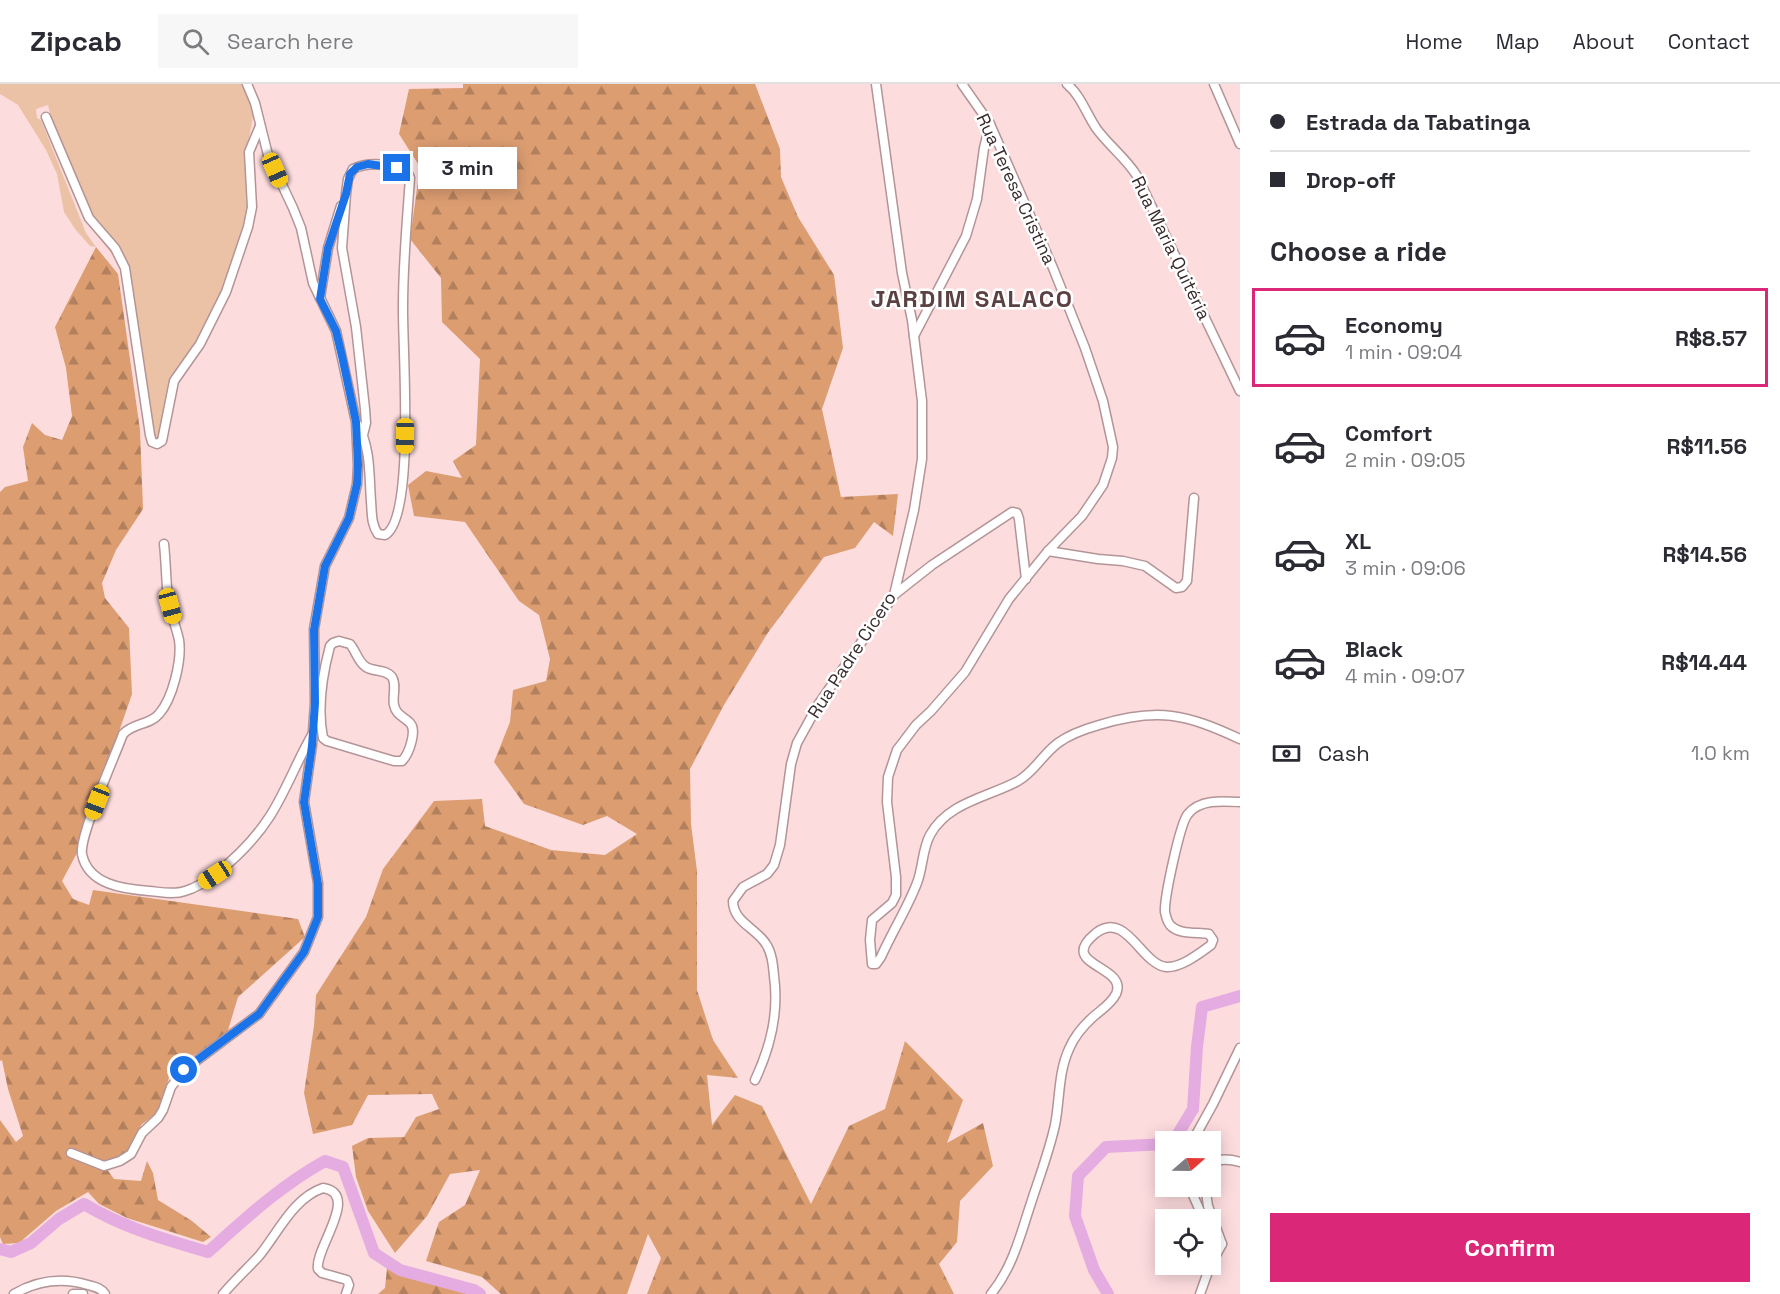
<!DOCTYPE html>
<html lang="en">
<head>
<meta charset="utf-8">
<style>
	:root { --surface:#fff; --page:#f7f7f7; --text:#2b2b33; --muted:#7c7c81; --line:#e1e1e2; --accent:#db2777 }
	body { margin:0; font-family:"Space Grotesk",sans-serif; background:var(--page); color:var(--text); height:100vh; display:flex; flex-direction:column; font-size:22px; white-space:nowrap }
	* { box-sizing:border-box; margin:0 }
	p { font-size:20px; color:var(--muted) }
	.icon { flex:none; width:33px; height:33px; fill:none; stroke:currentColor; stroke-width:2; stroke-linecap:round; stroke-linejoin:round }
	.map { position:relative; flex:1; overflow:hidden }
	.sheet { display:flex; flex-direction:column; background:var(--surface); width:540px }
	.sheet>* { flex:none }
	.guide { display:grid; align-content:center; height:132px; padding:0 30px; background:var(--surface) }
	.needle { width:39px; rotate:70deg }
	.tools { position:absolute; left:1155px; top:1047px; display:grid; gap:12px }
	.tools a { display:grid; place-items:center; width:66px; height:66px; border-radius:0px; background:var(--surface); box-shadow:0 3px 15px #0003; font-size:30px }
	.end { position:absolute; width:27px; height:27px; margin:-14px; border:8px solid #1a73e8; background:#fff; box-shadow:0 0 0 3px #fff }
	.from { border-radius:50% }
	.bubble { position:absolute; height:42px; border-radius:0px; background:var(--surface); box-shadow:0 3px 15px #0003; font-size:20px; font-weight:700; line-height:42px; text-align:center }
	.car { position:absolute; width:18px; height:36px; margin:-18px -9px; border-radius:8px; box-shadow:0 0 4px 2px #0007; background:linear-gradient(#f5c518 24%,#345 0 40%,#f5c518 0 76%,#345 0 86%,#f5c518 0) }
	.guide b { display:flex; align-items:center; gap:21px; height:57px; font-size:22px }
	.guide b+b { border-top:2px solid var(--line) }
	.guide i { width:15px; height:15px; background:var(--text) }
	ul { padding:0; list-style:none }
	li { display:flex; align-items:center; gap:18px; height:99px; margin:0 12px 9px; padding:0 18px; border:3px solid transparent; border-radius:0px }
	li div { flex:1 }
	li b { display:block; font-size:22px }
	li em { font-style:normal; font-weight:700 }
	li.selected { border-color:var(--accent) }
	li>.icon { width:54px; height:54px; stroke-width:1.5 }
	h2 { padding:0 30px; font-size:27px; line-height:72px }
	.pay { display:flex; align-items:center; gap:15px; height:66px; padding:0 30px; font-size:22px }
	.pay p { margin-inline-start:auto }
	.button { display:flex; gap:12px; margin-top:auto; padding:12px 30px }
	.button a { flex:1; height:69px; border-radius:0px; background:var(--accent); color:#fff; font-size:24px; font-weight:700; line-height:69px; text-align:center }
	header { display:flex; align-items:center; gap:36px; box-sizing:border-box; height:84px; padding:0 30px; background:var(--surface); border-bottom:2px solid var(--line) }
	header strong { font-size:28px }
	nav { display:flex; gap:33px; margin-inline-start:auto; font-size:21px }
	.search { width:420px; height:54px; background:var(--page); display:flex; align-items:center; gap:15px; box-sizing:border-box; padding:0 21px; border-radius:0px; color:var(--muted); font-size:22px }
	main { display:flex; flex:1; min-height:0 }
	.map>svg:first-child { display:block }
	.grass { fill:#ecc2a6 }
	.forest { fill:url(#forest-firs) }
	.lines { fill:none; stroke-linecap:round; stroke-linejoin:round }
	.river { stroke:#e5ace1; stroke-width:12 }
	.street-casing { stroke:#b39497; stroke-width:11 }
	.street { stroke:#fff; stroke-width:8 }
	.route { stroke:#1a73e8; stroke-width:8 }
	.labels { text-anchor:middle; stroke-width:5; stroke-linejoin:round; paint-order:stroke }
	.street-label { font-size:18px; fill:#392c2d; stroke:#fff }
	.district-label { font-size:24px; font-weight:bold; letter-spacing:1.5px; fill:#5c4144; stroke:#fff }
</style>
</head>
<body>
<header>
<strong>Zipcab</strong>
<div class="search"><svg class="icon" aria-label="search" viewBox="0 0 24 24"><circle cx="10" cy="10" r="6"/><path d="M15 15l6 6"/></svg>Search here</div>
<nav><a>Home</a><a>Map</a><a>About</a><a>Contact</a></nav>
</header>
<main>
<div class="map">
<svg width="1240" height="1210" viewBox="0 0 1240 1210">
	<defs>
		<pattern id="forest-firs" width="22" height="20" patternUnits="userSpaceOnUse" patternTransform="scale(1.5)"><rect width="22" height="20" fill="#dc9d71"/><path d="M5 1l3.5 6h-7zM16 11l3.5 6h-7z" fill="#b3805d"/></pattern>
	</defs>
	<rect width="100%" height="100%" fill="#fddcde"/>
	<!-- grass -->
	<polygon class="grass" points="0,0 243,0 254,27 246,71 249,134 227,204 172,301 161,362 152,359 127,189 92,145 47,35 51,34 48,21 36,25 37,34 41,36 86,149 96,163 90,162 75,145 64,128 57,90 46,66 18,21 0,10"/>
	<!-- forest -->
	<g class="forest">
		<polygon points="463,0 755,0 780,65 781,93 798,133 834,191 843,264 822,325 841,413 898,410 893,452 874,438 855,464 824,473 767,550 724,621 690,685 691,740 697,787 697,906 713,956 738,994 707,991 712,1041 735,1011 762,1022 811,1120 849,1042 885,1025 905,957 963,1016 947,1059 983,1039 993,1082 960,1117 957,1158 939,1180 954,1210 647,1210 661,1174 648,1150 627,1210 501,1210 482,1193 426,1177 439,1138 465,1121 480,1086 450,1090 427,1132 395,1169 368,1127 356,1093 352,1062 368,1054 404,1053 416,1033 439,1025 432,1010 368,1011 352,1041 313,1050 304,1009 314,942 316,911 366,833 383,785 434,717 482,715 485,742 551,766 605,771 637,750 607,732 583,741 524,720 494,678 510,638 513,606 546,597 550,575 539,531 519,517 465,438 414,432 408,401 426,387 462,394 453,377 476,361 480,275 442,238 441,194 410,155 420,83 399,50 409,5 463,4"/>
		<polygon points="96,163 118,190 140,346 143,425 116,466 102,499 105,514 129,544 132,610 77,769 62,797 73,815 89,821 93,806 298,835 305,853 238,913 226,953 182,978 169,993 161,1026 141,1041 135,1063 104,1081 114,1095 141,1097 147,1077 153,1089 158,1116 192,1137 211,1153 203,1158 127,1134 99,1120 88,1108 56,1127 19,1159 3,1160 0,1153 0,1036 16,1058 23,1052 8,1005 2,976 0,977 0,408 5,403 28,397 23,363 32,339 45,351 62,356 72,332 66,284 55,243"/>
		<polygon points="387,1184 398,1190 471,1210 378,1210 385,1204"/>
	</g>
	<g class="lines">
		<!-- river -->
		<g class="river">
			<polyline points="1173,1058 1193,1025 1197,963 1202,923 1240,912"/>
			<path d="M0,1165L11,1168L31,1159L59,1135L84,1120C124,1144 164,1155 208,1168C246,1134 280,1102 325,1077L343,1083L374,1169L400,1186L474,1206L480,1210"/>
			<polyline points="1108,1210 1094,1186 1075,1132 1078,1092 1106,1063 1166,1060"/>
		</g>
		<defs>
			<g id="street">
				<path d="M962,0L990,40L1053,184L1085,264L1103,317L1113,363L1112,374L1103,401L1082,432L1048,467L1009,515L965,588L931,627L916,641L897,666L888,693L887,718L896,793V811L892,819L872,836L870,856L872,880H876L881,873C892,848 907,825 917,799C923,784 922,766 930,751C948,718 989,713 1018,697C1034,688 1043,670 1058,659C1070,650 1085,645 1099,641C1158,623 1186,630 1240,655"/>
				<path d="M1067,0C1081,12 1086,29 1096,44C1109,62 1126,74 1137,92L1240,307"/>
				<polyline points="1214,0 1240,60"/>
				<polyline points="46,33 89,134 115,164 125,184 150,351 152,358 157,360 162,357 174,297 200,260 226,208 248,143 252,123 249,68 260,42"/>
				<polyline points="320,214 328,164 341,122"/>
				<polyline points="914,252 966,152 977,115 984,64 990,40"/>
				<path d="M358,341C371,365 369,391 371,417C372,429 371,440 378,450L385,451C416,434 402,259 403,222C403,179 407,137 410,94L407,87C391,80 369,77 353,85L348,95L346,110L342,164L356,243L365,325L366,339L363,351"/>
				<path d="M164,460C166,478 166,497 168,515C170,529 176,542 179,556C182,576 173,614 159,630C150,641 133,639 123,650C115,672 79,752 82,770C88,801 124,805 149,807C161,808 174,811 185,807C196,804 208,796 217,789C237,773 256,754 270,732C286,707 297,677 312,651"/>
				<polyline points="1048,467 1098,475 1123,477 1145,482 1176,504 1182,503 1187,497 1194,414"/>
				<polyline points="894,511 932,481 1012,428 1017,429 1019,435 1026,495"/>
				<path d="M339,557L350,560C356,567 358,578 366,583C374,588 386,585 392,593C397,601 392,613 394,621C396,631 403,632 409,638C418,645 409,670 402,677H394L327,657L323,654C317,624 322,592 330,562L333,559Z"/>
				<path d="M755,996C771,962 779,929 774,892C773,881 772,869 766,860C756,844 733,838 733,817L743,803L767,790L774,781L780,761L791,680L797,659L818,621L894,511L914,426L922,375V317L912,236L902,189L876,0"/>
				<polyline points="1192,1058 1213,1020 1240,964"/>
				<polyline points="71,1069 104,1082 120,1077 131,1070 142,1049 158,1034 163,1026 171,1003 184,986 259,930 304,868 318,833 318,799 304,718 312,661 315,619 314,545 325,482 349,434 357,400 358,382 356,338 336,247 313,199 301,144 293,124 268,71 255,19 247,0"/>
				<path d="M1210,1080C1219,1074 1230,1075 1240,1078"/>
				<polyline points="1189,1102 1204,1136"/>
				<polyline points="1210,1147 1222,1160"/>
				<path d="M14,1210C38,1196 62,1193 88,1201C95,1203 101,1204 105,1210"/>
				<polyline points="73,1210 83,1210"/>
				<path d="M223,1210C234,1197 247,1185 259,1172C278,1149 293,1114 323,1104C361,1110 314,1165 318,1185L322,1189L347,1196L349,1201L346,1210"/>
				<path d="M991,1210C1013,1183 1020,1152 1031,1119C1039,1094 1049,1068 1055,1041C1060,1016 1058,989 1069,965C1074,953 1083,942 1093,933C1101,926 1111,920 1116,910C1129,881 1055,882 1096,849C1126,826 1141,880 1166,883C1181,884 1200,869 1211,861L1213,856L1209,850C1197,848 1179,851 1170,841C1167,837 1166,833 1165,828C1164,815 1180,739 1188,730C1200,715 1223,717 1240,718"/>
				<polyline points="1200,1210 1210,1182 1222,1160 1208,1122 1205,1102"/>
			</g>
		</defs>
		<!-- street casing -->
		<use href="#street" class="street-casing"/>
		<!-- street -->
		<use href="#street" class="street"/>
	</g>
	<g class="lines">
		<!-- route -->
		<polyline class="route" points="184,986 259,930 304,868 318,833 318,800 304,718 312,662 315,619 314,546 325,482 349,434 357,400 358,381 356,338 342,272 336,247 320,215 328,164 346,110 350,90 357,83 368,80 397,84"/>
	</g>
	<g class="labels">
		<!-- street labels -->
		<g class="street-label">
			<text transform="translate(1016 105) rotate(65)" y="6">Rua Teresa Cristina</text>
			<text transform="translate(1171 164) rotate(64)" y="6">Rua Maria Quitéria</text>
			<text transform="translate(852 571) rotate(-57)" y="6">Rua Padre Cicero</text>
		</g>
		<!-- district labels -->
		<g class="district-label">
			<text x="972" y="223">JARDIM SALACO</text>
		</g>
	</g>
</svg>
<div class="tools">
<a><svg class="needle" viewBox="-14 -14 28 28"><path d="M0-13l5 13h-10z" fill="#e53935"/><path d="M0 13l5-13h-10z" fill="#7c7c81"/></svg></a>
<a><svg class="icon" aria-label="locate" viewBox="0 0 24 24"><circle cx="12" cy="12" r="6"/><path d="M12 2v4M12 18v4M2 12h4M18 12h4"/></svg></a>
</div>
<i class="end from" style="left:184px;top:986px"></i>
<i class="end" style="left:397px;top:84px"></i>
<div class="bubble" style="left:418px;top:63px;width:99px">3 min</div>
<i class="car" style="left:275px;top:86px;rotate:156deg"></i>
<i class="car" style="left:405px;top:352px;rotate:181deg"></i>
<i class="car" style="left:170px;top:522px;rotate:165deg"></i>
<i class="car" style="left:97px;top:718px;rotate:201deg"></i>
<i class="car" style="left:215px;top:791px;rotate:237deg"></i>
</div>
<section class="sheet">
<div class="guide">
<b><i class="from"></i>Estrada da Tabatinga</b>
<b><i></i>Drop-off</b>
</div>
<h2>Choose a ride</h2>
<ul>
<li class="selected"><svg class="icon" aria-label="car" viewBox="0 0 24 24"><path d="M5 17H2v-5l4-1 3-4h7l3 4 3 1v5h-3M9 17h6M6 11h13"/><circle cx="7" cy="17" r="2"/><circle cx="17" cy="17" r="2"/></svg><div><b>Economy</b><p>1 min · 09:04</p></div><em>R$8.57</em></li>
<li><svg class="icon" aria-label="car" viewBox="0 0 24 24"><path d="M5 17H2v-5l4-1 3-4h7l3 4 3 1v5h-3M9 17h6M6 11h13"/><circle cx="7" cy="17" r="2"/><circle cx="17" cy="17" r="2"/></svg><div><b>Comfort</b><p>2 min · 09:05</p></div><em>R$11.56</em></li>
<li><svg class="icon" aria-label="car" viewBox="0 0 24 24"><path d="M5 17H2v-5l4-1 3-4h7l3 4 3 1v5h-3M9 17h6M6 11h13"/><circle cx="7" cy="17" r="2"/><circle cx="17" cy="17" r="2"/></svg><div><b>XL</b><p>3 min · 09:06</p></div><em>R$14.56</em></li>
<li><svg class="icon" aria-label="car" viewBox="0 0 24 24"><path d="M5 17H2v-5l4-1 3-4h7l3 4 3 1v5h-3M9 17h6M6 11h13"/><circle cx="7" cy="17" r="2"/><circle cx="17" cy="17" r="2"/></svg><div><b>Black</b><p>4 min · 09:07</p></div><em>R$14.44</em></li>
</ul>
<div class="pay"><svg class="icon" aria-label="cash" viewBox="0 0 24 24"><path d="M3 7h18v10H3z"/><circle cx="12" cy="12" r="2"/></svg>Cash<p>1.0 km</p></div>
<div class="button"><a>Confirm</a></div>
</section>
</main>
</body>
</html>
